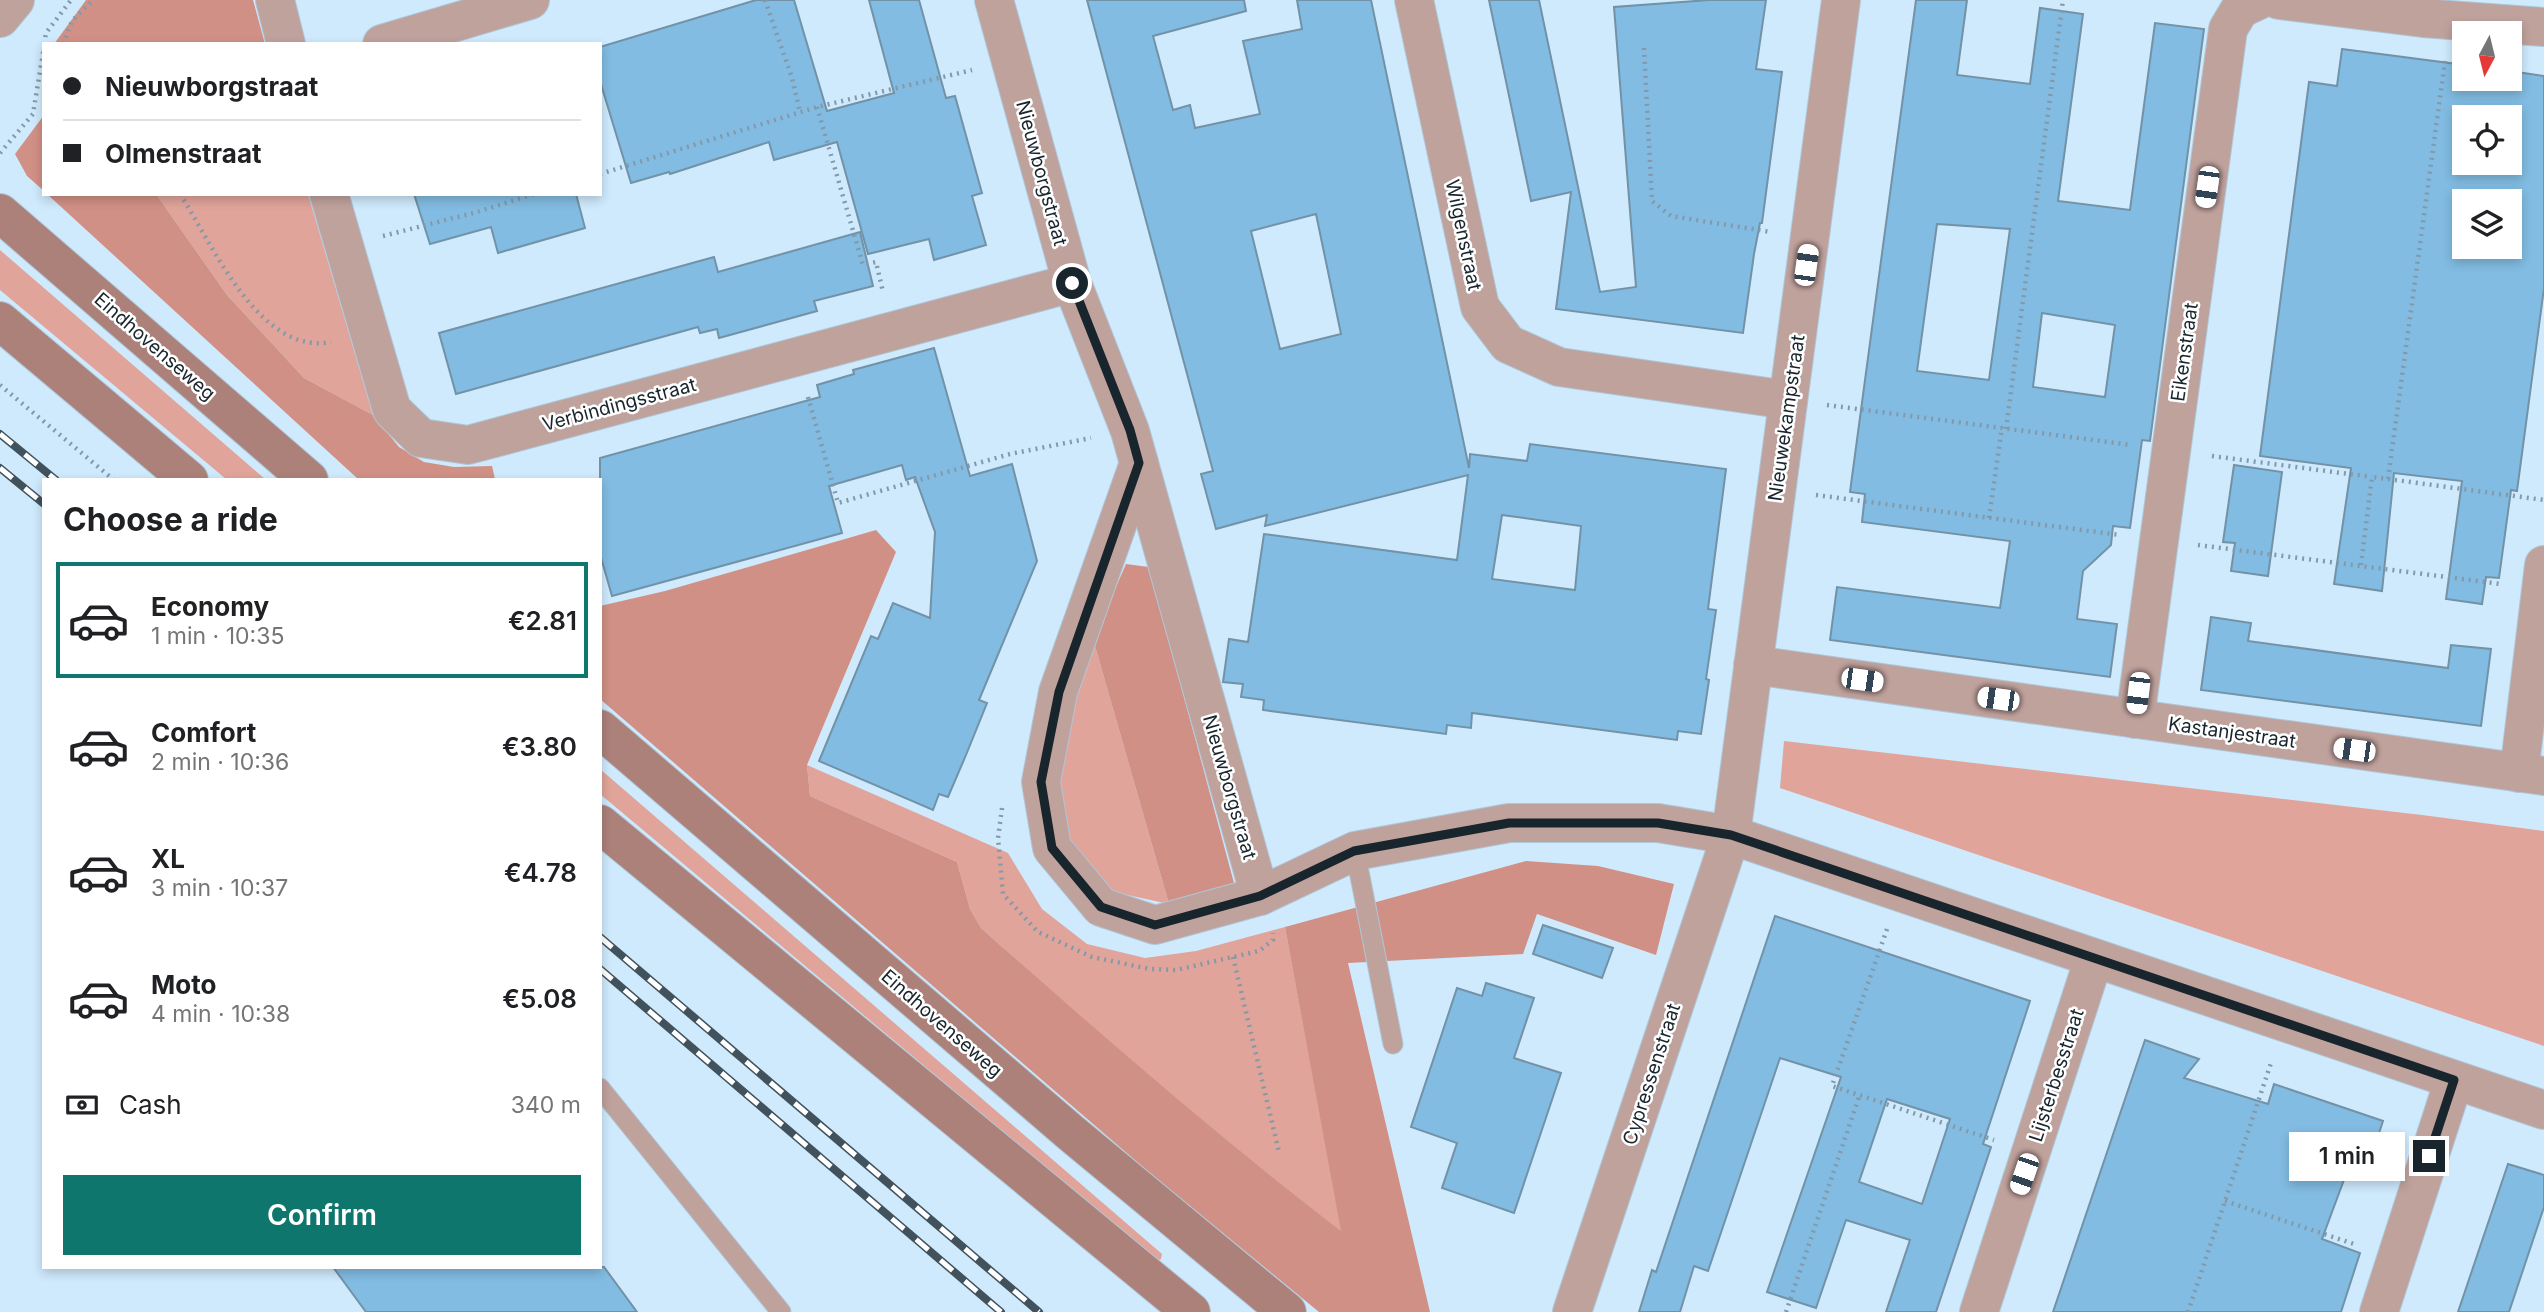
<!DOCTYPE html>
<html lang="en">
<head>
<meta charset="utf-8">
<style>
	:root { --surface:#fff; --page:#f2f2f2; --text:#202124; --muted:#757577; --line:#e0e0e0; --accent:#0f766e }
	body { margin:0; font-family:Inter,sans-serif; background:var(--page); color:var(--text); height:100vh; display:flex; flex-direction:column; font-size:26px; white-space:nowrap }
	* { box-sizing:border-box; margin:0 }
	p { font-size:23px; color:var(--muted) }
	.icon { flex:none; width:38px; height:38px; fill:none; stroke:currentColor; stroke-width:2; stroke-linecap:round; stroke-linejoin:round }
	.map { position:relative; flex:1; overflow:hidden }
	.side { position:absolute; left:42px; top:478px; width:560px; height:791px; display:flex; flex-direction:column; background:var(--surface); border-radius:0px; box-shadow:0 4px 10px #0003 }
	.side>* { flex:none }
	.top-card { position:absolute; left:42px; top:42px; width:560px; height:154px; border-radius:0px; box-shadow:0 4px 10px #0003; display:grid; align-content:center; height:154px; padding:0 21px; background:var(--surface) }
	.needle { width:46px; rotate:187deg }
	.buttons { position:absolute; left:2452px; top:21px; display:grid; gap:14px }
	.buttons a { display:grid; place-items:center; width:70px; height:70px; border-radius:0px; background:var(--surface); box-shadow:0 4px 10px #0003; font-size:35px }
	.end { position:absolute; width:32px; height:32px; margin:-16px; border:9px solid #18252d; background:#fff; box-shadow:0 0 0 4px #fff }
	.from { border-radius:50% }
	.bubble { position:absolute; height:49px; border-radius:0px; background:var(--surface); box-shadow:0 4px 10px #0003; font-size:23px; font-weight:600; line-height:49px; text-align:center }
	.car { position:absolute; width:21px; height:42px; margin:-21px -10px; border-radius:9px; box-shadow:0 0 5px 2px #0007; background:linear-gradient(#fff 24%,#345 0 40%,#fff 0 76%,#345 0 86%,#fff 0) }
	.top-card b { display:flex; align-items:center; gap:24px; height:66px; font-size:26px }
	.top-card b+b { border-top:2px solid var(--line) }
	.top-card i { width:18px; height:18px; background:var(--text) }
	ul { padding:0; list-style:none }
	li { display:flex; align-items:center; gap:21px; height:116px; margin:0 14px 10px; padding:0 7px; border:4px solid transparent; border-radius:0px }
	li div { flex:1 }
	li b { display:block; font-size:26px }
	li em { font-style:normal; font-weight:600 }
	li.selected { border-color:var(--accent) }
	li>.icon { width:63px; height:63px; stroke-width:1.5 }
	h2 { padding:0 21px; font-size:32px; line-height:84px }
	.pay { display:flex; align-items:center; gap:18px; height:77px; padding:0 21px; font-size:26px }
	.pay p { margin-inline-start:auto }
	.cta { display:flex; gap:14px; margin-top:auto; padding:14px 21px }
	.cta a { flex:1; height:80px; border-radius:0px; background:var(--accent); color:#fff; font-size:28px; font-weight:600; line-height:80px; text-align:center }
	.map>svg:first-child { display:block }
	.green { fill:#e0a49a }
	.forest { fill:#d19085 }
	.building { fill:#82bce2; stroke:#7292a7; stroke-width:2; fill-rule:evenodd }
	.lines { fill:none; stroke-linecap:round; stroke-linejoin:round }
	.service-casing { stroke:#aec7d8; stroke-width:21 }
	.minor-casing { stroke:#aec7d8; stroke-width:40 }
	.secondary-casing { stroke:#aec7d8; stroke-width:40 }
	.path { stroke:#8499a7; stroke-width:4.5; stroke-dasharray:2 5; stroke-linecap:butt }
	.service { stroke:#c0a29d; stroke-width:19 }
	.minor { stroke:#c0a29d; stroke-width:38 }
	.secondary { stroke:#ac817a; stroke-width:38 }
	.rail-casing { stroke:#42525d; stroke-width:8 }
	.rail { stroke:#fff; stroke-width:5; stroke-dasharray:16; stroke-linecap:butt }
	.route { stroke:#18252d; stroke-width:9 }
	.labels { text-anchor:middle; stroke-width:5; stroke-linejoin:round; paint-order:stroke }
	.street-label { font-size:19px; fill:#18252d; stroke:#fff }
</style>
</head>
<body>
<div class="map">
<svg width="2544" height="1312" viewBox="0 0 2544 1312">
	<rect width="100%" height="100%" fill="#cfeafd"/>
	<!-- green -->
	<g class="green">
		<polygon points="156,194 308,194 373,415 304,378 227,295"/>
		<polygon points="0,250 265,479 226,479 0,290"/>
		<polygon points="1093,639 1169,904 1109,891 1064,840 1052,776"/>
		<polygon points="1784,741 2422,815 2544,831 2544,1046 1780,788"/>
		<path d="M807,765L1008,853L1042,909L1087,944L1145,958L1196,951L1285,927L1342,1232C1217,1136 1098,1033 981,928L970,909L957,862L810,796Z"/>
		<polygon points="600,769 1162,1254 1161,1259 1157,1261 600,794"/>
	</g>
	<!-- forest -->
	<g class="forest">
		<polygon points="86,0 253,0 265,44 54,44"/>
		<polygon points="44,115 44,191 27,176 15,154"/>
		<polygon points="47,194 156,194 227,295 304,378 373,415 399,447 424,462 454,467 492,466 495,479 358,479"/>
		<path d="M876,530L896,552L807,765L810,796L957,862L970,909L981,928C1098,1032 1216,1135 1341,1231L1285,927L1526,861L1598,866L1674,884L1656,955L1537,914L1523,954L1348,963L1430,1312H1319L1151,1174L600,699V606L665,591Z"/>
		<polygon points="1126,564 1149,567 1234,883 1169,904 1093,639"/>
	</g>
	<!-- building -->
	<g class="building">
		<polygon points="756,0 794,0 827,111 894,93 869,0 919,0 946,98 955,96 982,193 972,196 986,245 934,260 929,239 868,254 837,142 774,160 769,142 670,174 669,172 631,183 600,81 600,47"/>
		<path d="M1087,0H1244L1246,11L1153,36L1173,110L1190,105L1195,128L1260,114L1243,41L1302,29L1297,0H1371L1469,468L1470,454L1527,461L1530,444L1726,469L1708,609L1716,610L1706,679L1709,680L1701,734L1678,731L1677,740L1472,713L1471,728L1447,725L1446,734L1263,710L1264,700L1241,697L1243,684L1223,682L1229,639L1248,642L1264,534L1457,560L1468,475L1265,526L1267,515L1216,529L1201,474L1213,471ZM1316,214L1341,334L1280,349L1251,231ZM1502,515L1581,526L1575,590L1492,579Z"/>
		<polygon points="1489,0 1539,0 1600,292 1636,287 1614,7 1709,0 1766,0 1756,69 1782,72 1762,223 1760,223 1754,254 1743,333 1556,309 1571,192 1531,201"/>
		<path d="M1916,0H1967L1957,75L2030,84L2040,8L2083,14L2058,201L2130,210L2155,23L2204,29L2150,441L2142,440L2130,528L2113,526L2111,545L2083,571L2077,619L2117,624L2110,677L1830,640L1837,587L2000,608L2010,541L1862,522L1865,494L1850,492ZM1937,224L2010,229L1989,380L1917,371ZM2042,313L2115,325L2105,397L2033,387Z"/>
		<path d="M2342,49L2464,65V79H2510V71L2544,76V288L2517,491L2511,490L2499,578L2486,577L2482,604L2446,599L2462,481L2394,473L2382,591L2334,584L2351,468L2260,456L2309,82L2337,86ZM2464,117H2510V163H2464ZM2464,201H2510V247H2464Z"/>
		<polygon points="414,194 576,194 585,228 498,253 491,227 430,244"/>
		<polygon points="860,232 873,286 814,301 817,311 719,338 717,329 700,333 698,327 456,394 439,333 714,257 718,272"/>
		<polygon points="934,348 970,476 1012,464 1037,561 979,700 987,703 966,755 948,797 939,794 933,810 819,761 871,636 878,639 893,603 930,618 935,532 915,477 906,480 902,465 829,486 842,533 612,596 600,554 600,458 820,397 817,385 854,374 853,370"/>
		<polygon points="2234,465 2282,472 2268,576 2231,571 2235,543 2223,542"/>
		<polygon points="2211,617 2251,623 2248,641 2448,668 2451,645 2491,649 2481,726 2201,690"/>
		<path d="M1775,916L2030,1001L1983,1144L1991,1147L1936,1312H1886L1910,1240L1846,1220L1816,1308L1767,1292L1841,1077L1780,1058L1708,1271L1694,1266L1680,1312H1639L1652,1270L1656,1272ZM1887,1099L1950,1119L1922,1204L1859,1182Z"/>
		<polygon points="1543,925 1613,948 1602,978 1533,954"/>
		<polygon points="1486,983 1534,998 1514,1058 1561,1073 1514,1213 1442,1188 1457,1143 1411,1127 1457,988 1482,996"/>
		<polygon points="2145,1040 2199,1059 2184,1078 2268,1104 2274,1084 2383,1121 2365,1176 2348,1169 2322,1239 2360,1253 2341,1312 2053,1312"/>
		<polygon points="2508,1164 2544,1175 2544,1207 2509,1312 2458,1312"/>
		<polygon points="333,1267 604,1267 637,1312 366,1312"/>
	</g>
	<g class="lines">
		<defs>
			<g id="service">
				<polyline points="1355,851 1393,1044"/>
				<polyline points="600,1088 781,1312"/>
			</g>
			<g id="minor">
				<polyline points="275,0 286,44"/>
				<polyline points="994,0 1072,283 1130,431 1260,896"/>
				<polyline points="1414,0 1480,307 1508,344 1559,367 1788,400"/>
				<polyline points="2279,0 2423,18 2544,27"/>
				<polyline points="0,18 15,0"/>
				<polyline points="382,44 530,0"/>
				<polyline points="329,194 392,410 421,438 468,445 1072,283"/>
				<polyline points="1139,463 1058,692 1041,782 1052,848 1101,907 1155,925 1260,896 1355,851 1509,823 1658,823 1731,835 2544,1110"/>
				<polyline points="1753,665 2544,776"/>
				<polyline points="2135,719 2228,29 2240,9 2259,0"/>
				<polyline points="2519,773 2544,565"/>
				<polyline points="1572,1312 1731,835 1841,0"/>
				<polyline points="1979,1312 2094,958"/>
				<polyline points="2379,1312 2454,1080"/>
			</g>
			<g id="secondary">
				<polyline points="0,213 309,480"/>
				<polyline points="0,321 189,480"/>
				<polyline points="600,729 1071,1133 1287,1312"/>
				<polyline points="600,824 1191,1312"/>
			</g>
		</defs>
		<!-- service casing -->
		<use href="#service" class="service-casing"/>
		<!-- minor casing -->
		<use href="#minor" class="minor-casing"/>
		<!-- secondary casing -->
		<use href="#secondary" class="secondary-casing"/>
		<!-- path -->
		<g class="path">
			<polyline points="765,0 792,78 800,112"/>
			<polyline points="44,44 46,33 71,0"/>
			<polyline points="63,44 72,21 93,0"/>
			<polyline points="1644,48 1652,201 1671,216 1771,232"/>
			<polyline points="817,107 863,265 876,262 883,292"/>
			<polyline points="0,153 33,114 44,47"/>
			<polyline points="600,174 817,107 972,70"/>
			<path d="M180,194C212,243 259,356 331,342"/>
			<polyline points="383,236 477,212 534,194"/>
			<polyline points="0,385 114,480"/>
			<polyline points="808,397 838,503 1010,454 1091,438"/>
			<polyline points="1827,405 2131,445"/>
			<polyline points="2006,429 2063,0"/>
			<polyline points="2212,456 2372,477"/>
			<polyline points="2388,479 2544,500"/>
			<polyline points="1816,495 2120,535"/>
			<polyline points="1989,518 2002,427"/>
			<polyline points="2198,545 2501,584"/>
			<polyline points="2361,565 2372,477 2388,479 2445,61"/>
			<polyline points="1002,808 998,838 1003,894 1038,932 1092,957 1150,969 1176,970 1259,951 1273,940 1273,933"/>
			<polyline points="1887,929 1832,1086 1994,1140"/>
			<polyline points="1233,957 1279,1152"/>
			<polyline points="2225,1201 2357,1245"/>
			<polyline points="1786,1312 1859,1097"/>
			<polyline points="2188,1312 2272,1060"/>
		</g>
		<!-- service -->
		<use href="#service" class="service"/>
		<!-- minor -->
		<use href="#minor" class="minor"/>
		<!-- secondary -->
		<use href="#secondary" class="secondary"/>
		<defs>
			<g id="rail">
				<polyline points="0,434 56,480"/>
				<polyline points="0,468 44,504"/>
				<polyline points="600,937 1039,1312"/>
				<polyline points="600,969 1001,1312"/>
			</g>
		</defs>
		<!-- rail casing -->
		<use href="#rail" class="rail-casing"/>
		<!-- rail -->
		<use href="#rail" class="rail"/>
	</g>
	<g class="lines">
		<!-- route -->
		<polyline class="route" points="1072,283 1130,430 1139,463 1059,692 1041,782 1052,848 1101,907 1155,925 1260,896 1354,851 1509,823 1658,823 1731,835 2454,1080 2429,1156"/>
	</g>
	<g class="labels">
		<!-- street labels -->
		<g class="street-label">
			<text transform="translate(1042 173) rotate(75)" y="7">Nieuwborgstraat</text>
			<text transform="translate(1464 235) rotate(78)" y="7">Wilgenstraat</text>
			<text transform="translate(155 346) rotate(41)" y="7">Eindhovenseweg</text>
			<text transform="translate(2184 352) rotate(-82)" y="7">Eikenstraat</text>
			<text transform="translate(619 404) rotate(-15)" y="7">Verbindingsstraat</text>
			<text transform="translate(1786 418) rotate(-82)" y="7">Nieuwekampstraat</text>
			<text transform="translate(2232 732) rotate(8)" y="7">Kastanjestraat</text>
			<text transform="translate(1230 787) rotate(74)" y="7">Nieuwborgstraat</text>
			<text transform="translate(942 1023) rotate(41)" y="7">Eindhovenseweg</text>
			<text transform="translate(1651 1074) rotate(-72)" y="7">Cypressenstraat</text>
			<text transform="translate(2056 1075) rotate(-72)" y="7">Lijsterbesstraat</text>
		</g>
	</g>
</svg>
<div class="buttons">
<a><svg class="needle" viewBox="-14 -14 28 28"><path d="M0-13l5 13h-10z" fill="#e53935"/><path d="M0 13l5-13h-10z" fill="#757577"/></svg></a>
<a><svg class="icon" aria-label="locate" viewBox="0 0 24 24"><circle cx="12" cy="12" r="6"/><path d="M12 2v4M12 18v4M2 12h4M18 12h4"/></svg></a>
<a><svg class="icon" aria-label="layers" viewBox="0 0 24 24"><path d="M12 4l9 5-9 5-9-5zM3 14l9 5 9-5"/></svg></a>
</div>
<i class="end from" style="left:1072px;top:283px"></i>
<i class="end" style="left:2429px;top:1156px"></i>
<div class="bubble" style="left:2289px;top:1132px;width:116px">1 min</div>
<i class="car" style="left:2207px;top:187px;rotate:188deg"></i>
<i class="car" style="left:1806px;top:265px;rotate:8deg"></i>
<i class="car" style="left:1862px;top:680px;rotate:98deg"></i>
<i class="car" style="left:2138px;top:693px;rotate:187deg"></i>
<i class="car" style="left:1998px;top:699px;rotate:278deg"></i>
<i class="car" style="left:2354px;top:750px;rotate:278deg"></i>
<i class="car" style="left:2024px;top:1174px;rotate:199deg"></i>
<div class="top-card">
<b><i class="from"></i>Nieuwborgstraat</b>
<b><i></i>Olmenstraat</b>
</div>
<section class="side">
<h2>Choose a ride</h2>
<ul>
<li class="selected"><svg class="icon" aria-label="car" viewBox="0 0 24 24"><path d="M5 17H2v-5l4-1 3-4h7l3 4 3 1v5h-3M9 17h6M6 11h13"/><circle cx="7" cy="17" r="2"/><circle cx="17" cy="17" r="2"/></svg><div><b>Economy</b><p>1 min · 10:35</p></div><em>€2.81</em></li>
<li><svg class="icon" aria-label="car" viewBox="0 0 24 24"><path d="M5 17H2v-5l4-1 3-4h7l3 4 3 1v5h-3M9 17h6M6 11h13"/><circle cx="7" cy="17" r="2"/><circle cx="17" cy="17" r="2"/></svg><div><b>Comfort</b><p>2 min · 10:36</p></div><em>€3.80</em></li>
<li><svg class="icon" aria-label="car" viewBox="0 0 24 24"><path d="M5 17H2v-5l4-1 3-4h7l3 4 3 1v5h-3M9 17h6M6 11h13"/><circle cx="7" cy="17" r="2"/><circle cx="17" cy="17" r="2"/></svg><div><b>XL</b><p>3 min · 10:37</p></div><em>€4.78</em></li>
<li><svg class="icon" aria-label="car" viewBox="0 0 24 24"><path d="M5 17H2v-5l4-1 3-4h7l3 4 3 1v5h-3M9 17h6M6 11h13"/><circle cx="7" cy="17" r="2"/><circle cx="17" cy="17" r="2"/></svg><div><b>Moto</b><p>4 min · 10:38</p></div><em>€5.08</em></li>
</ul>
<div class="pay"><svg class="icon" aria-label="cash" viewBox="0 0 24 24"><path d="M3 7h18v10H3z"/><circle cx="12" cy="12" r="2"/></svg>Cash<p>340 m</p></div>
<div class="cta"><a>Confirm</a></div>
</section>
</div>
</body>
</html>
